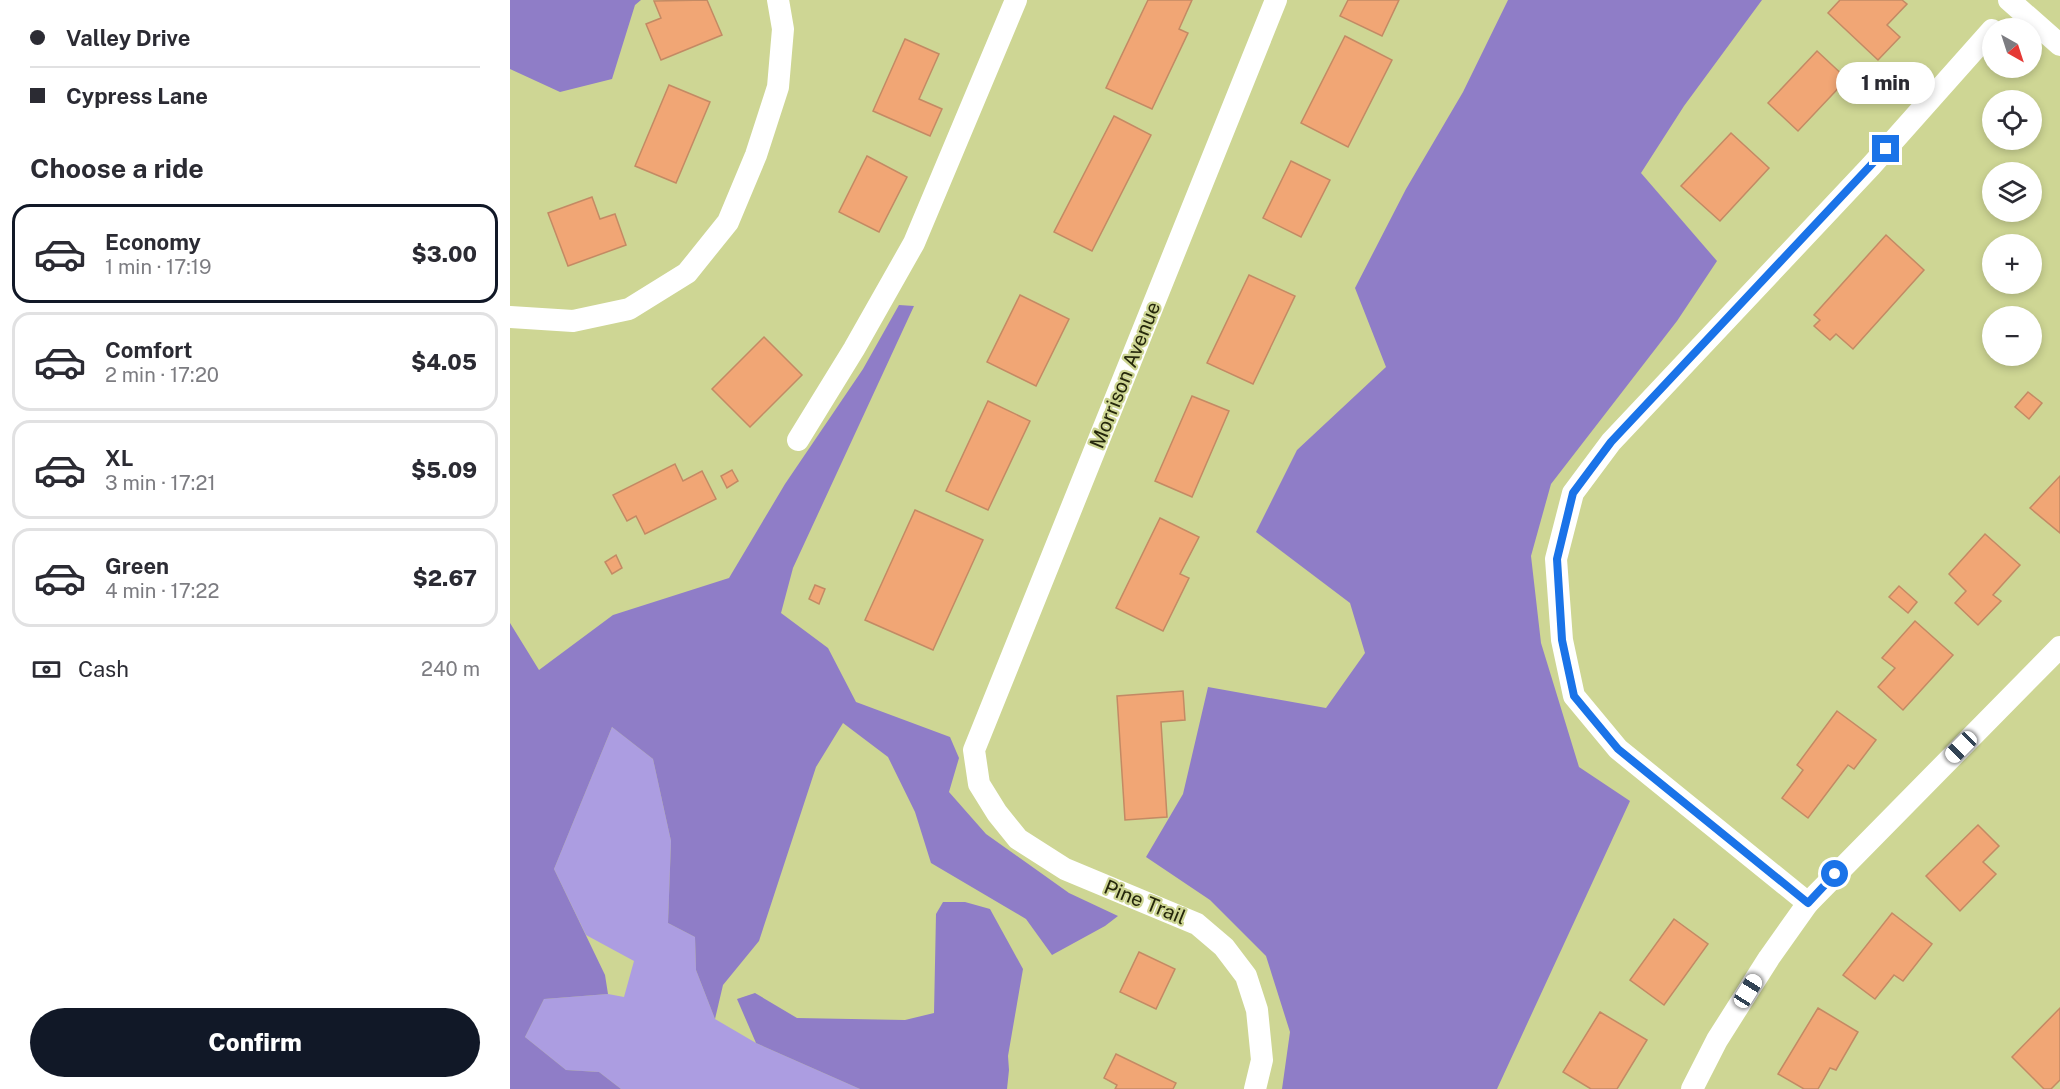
<!DOCTYPE html>
<html lang="en">
<head>
<meta charset="utf-8">
<style>
	:root { --surface:#fff; --page:#f7f7f7; --text:#2b2b33; --muted:#7c7c81; --line:#e1e1e2; --accent:#111827 }
	body { margin:0; font-family:"Public Sans",sans-serif; background:var(--page); color:var(--text); height:100vh; display:flex; flex-direction:column; font-size:22px; white-space:nowrap }
	* { box-sizing:border-box; margin:0 }
	p { font-size:20px; color:var(--muted) }
	.icon { flex:none; width:33px; height:33px; fill:none; stroke:currentColor; stroke-width:2; stroke-linecap:round; stroke-linejoin:round }
	.map { position:relative; flex:1; overflow:hidden }
	.details { display:flex; flex-direction:column; background:var(--surface); width:510px }
	.details>* { flex:none }
	.banner { display:grid; align-content:center; height:132px; padding:0 30px; background:var(--surface) }
	.needle { width:39px; rotate:141deg }
	.controls { position:absolute; left:1472px; top:18px; display:grid; gap:12px }
	.controls a { display:grid; place-items:center; width:60px; height:60px; border-radius:50%; background:var(--surface); box-shadow:0 3px 9px #0003; font-size:30px }
	.end { position:absolute; width:27px; height:27px; margin:-14px; border:8px solid #1a73e8; background:#fff; box-shadow:0 0 0 3px #fff }
	.from { border-radius:50% }
	.bubble { position:absolute; height:42px; border-radius:21px; background:var(--surface); box-shadow:0 3px 9px #0003; font-size:20px; font-weight:800; line-height:42px; text-align:center }
	.car { position:absolute; width:18px; height:36px; margin:-18px -9px; border-radius:8px; box-shadow:0 0 4px 2px #0007; background:linear-gradient(#fff 24%,#345 0 40%,#fff 0 76%,#345 0 86%,#fff 0) }
	.banner b { display:flex; align-items:center; gap:21px; height:57px; font-size:22px }
	.banner b+b { border-top:2px solid var(--line) }
	.banner i { width:15px; height:15px; background:var(--text) }
	ul { padding:0; list-style:none }
	li { display:flex; align-items:center; gap:18px; height:99px; margin:0 12px 9px; padding:0 18px; border:3px solid var(--line); border-radius:18px }
	li div { flex:1 }
	li b { display:block; font-size:22px }
	li em { font-style:normal; font-weight:800 }
	li.on { border-color:var(--accent) }
	li>.icon { width:54px; height:54px; stroke-width:1.5 }
	h2 { padding:0 30px; font-size:27px; line-height:72px }
	.pay { display:flex; align-items:center; gap:15px; height:66px; padding:0 30px; font-size:22px }
	.pay p { margin-inline-start:auto }
	.action { display:flex; gap:12px; margin-top:auto; padding:12px 30px }
	.action a { flex:1; height:69px; border-radius:36px; background:var(--accent); color:#fff; font-size:24px; font-weight:800; line-height:69px; text-align:center }
	main { display:flex; flex:1; min-height:0 }
	.map>svg:first-child { display:block }
	.green { fill:#ac9de1 }
	.forest { fill:#8f7dc7 }
	.building { fill:#f1a675; stroke:#c38a64; stroke-width:1.5 }
	.lines { fill:none; stroke-linecap:round; stroke-linejoin:round }
	.minor { stroke:#fff; stroke-width:22 }
	.route { stroke:#1a73e8; stroke-width:8 }
	.labels { text-anchor:middle; stroke-width:4.5; stroke-linejoin:round; paint-order:stroke }
	.street-label { font-size:20px; fill:#25270c; stroke:#ced694 }
</style>
</head>
<body>
<main>
<section class="details">
<div class="banner">
<b><i class="from"></i>Valley Drive</b>
<b><i></i>Cypress Lane</b>
</div>
<h2>Choose a ride</h2>
<ul>
<li class="on"><svg class="icon" aria-label="car" viewBox="0 0 24 24"><path d="M5 17H2v-5l4-1 3-4h7l3 4 3 1v5h-3M9 17h6M6 11h13"/><circle cx="7" cy="17" r="2"/><circle cx="17" cy="17" r="2"/></svg><div><b>Economy</b><p>1 min · 17:19</p></div><em>$3.00</em></li>
<li><svg class="icon" aria-label="car" viewBox="0 0 24 24"><path d="M5 17H2v-5l4-1 3-4h7l3 4 3 1v5h-3M9 17h6M6 11h13"/><circle cx="7" cy="17" r="2"/><circle cx="17" cy="17" r="2"/></svg><div><b>Comfort</b><p>2 min · 17:20</p></div><em>$4.05</em></li>
<li><svg class="icon" aria-label="car" viewBox="0 0 24 24"><path d="M5 17H2v-5l4-1 3-4h7l3 4 3 1v5h-3M9 17h6M6 11h13"/><circle cx="7" cy="17" r="2"/><circle cx="17" cy="17" r="2"/></svg><div><b>XL</b><p>3 min · 17:21</p></div><em>$5.09</em></li>
<li><svg class="icon" aria-label="car" viewBox="0 0 24 24"><path d="M5 17H2v-5l4-1 3-4h7l3 4 3 1v5h-3M9 17h6M6 11h13"/><circle cx="7" cy="17" r="2"/><circle cx="17" cy="17" r="2"/></svg><div><b>Green</b><p>4 min · 17:22</p></div><em>$2.67</em></li>
</ul>
<div class="pay"><svg class="icon" aria-label="cash" viewBox="0 0 24 24"><path d="M3 7h18v10H3z"/><circle cx="12" cy="12" r="2"/></svg>Cash<p>240 m</p></div>
<div class="action"><a>Confirm</a></div>
</section>
<div class="map">
<svg width="1550" height="1089" viewBox="0 0 1550 1089">
	<rect width="100%" height="100%" fill="#ced694"/>
	<!-- green -->
	<polygon class="green" points="102,727 143,759 161,841 158,923 185,937 186,970 205,1019 246,1043 350,1089 111,1089 89,1072 56,1070 15,1037 34,999 98,994 114,997 124,961 76,935 44,869"/>
	<!-- forest -->
	<g class="forest">
		<polygon points="0,0 131,0 125,5 102,79 50,92 0,69"/>
		<polygon points="998,0 1252,0 1174,106 1131,173 1207,261 1167,321 1041,484 1021,556 1031,643 1069,767 1120,801 987,1089 772,1089 780,1032 756,956 700,900 636,857 673,794 698,687 816,708 855,653 840,603 746,532 787,450 876,367 845,288 896,189 953,92"/>
		<polygon points="389,305 404,306 283,568 271,613 318,648 346,702 440,737 449,758 439,792 476,834 559,893 608,916 595,926 542,955 516,919 421,863 405,812 378,757 333,723 306,767 249,941 213,985 205,1019 186,970 185,937 158,923 161,841 143,759 102,727 44,869 95,975 98,994 34,999 15,1037 56,1070 89,1072 111,1089 0,1089 0,623 29,670 103,615 219,578 275,484 353,369"/>
		<polygon points="433,902 455,902 480,909 513,969 498,1056 499,1070 497,1089 350,1089 246,1043 227,999 245,993 287,1018 395,1020 424,1013 426,914"/>
	</g>
	<!-- building -->
	<g class="building">
		<polygon points="197,0 212,35 151,60 136,24 151,18 144,1"/>
		<polygon points="638,0 682,0 669,29 678,33 642,109 596,88"/>
		<polygon points="838,0 889,0 872,36 830,16"/>
		<polygon points="1330,0 1392,0 1397,4 1377,25 1390,37 1368,60 1318,13"/>
		<polygon points="835,36 882,60 838,147 791,123"/>
		<polygon points="395,39 429,54 409,99 432,109 420,136 363,111"/>
		<polygon points="1307,51 1337,79 1288,131 1258,103"/>
		<polygon points="159,85 200,102 166,183 125,166"/>
		<polygon points="604,116 641,135 582,251 544,232"/>
		<polygon points="1221,133 1259,168 1210,221 1171,186"/>
		<polygon points="357,156 397,177 369,232 329,212"/>
		<polygon points="781,161 820,180 791,237 753,218"/>
		<polygon points="82,197 90,219 105,214 116,245 58,266 38,213"/>
		<polygon points="1376,235 1414,270 1343,349 1326,334 1320,340 1304,326 1310,320 1304,315"/>
		<polygon points="739,275 785,296 743,384 697,363"/>
		<polygon points="510,295 559,319 526,386 477,362"/>
		<polygon points="254,337 292,375 240,427 202,389"/>
		<polygon points="1518,392 1532,403 1519,419 1505,407"/>
		<polygon points="682,396 719,411 682,497 645,481"/>
		<polygon points="478,401 520,421 478,510 436,491"/>
		<polygon points="165,464 173,481 192,471 206,499 135,534 126,516 117,521 103,495"/>
		<polygon points="222,470 228,481 217,488 211,476"/>
		<polygon points="1550,476 1550,533 1520,508"/>
		<polygon points="405,510 473,540 423,650 355,620"/>
		<polygon points="650,518 689,537 670,574 679,578 653,631 606,608"/>
		<polygon points="1475,534 1510,565 1483,595 1491,601 1468,625 1445,603 1456,591 1439,574"/>
		<polygon points="106,555 112,568 102,574 95,562"/>
		<polygon points="305,585 315,589 309,604 299,599"/>
		<polygon points="1389,586 1407,602 1398,613 1379,597"/>
		<polygon points="1405,621 1443,655 1393,710 1368,687 1385,668 1372,658"/>
		<polygon points="673,691 675,720 651,722 657,817 615,820 607,696"/>
		<polygon points="1327,711 1366,740 1344,769 1338,765 1298,818 1272,798 1293,770 1287,765"/>
		<polygon points="1468,825 1489,846 1473,862 1486,874 1450,911 1416,876"/>
		<polygon points="1382,913 1422,944 1393,981 1384,975 1365,999 1333,975"/>
		<polygon points="1164,919 1198,944 1154,1005 1120,980"/>
		<polygon points="629,952 665,969 646,1009 610,992"/>
		<polygon points="1308,1008 1348,1032 1326,1070 1320,1068 1308,1089 1294,1089 1268,1074"/>
		<polygon points="1550,1008 1550,1080 1541,1089 1534,1089 1502,1057"/>
		<polygon points="1090,1012 1137,1040 1107,1089 1081,1089 1053,1072"/>
		<polygon points="606,1054 666,1083 663,1089 605,1089 607,1085 594,1078"/>
	</g>
	<g class="lines">
		<!-- minor -->
		<g class="minor">
			<polyline points="1499,0 1550,45"/>
			<polyline points="0,317 63,321 119,309 177,273 218,222 246,155 268,87 273,29 268,0"/>
			<polyline points="288,440 344,349 404,243 506,0"/>
			<polyline points="1298,903 1108,749 1064,696 1052,640 1046,559 1063,493 1101,442 1361,166 1482,30"/>
			<polyline points="745,1089 752,1060 747,1010 736,976 714,947 687,924 555,869 508,839 487,813 469,784 464,750 766,0"/>
			<polyline points="1182,1089 1207,1040 1259,958 1298,903 1550,647"/>
		</g>
	</g>
	<g class="lines">
		<!-- route -->
		<polyline class="route" points="1325,874 1298,903 1108,749 1064,696 1052,640 1047,559 1063,493 1101,442 1376,149"/>
	</g>
	<g class="labels">
		<!-- street labels -->
		<g class="street-label">
			<text transform="translate(615 375) rotate(-68)" y="7">Morrison Avenue</text>
			<text transform="translate(635 902) rotate(22)" y="7">Pine Trail</text>
		</g>
	</g>
</svg>
<div class="controls">
<a><svg class="needle" viewBox="-14 -14 28 28"><path d="M0-13l5 13h-10z" fill="#e53935"/><path d="M0 13l5-13h-10z" fill="#7c7c81"/></svg></a>
<a><svg class="icon" aria-label="locate" viewBox="0 0 24 24"><circle cx="12" cy="12" r="6"/><path d="M12 2v4M12 18v4M2 12h4M18 12h4"/></svg></a>
<a><svg class="icon" aria-label="layers" viewBox="0 0 24 24"><path d="M12 4l9 5-9 5-9-5zM3 14l9 5 9-5"/></svg></a>
<a>+</a>
<a>−</a>
</div>
<i class="end from" style="left:1325px;top:874px"></i>
<i class="end" style="left:1376px;top:149px"></i>
<div class="bubble" style="left:1326px;top:62px;width:99px">1 min</div>
<i class="car" style="left:1451px;top:747px;rotate:225deg"></i>
<i class="car" style="left:1238px;top:991px;rotate:32deg"></i>
</div>
</main>
</body>
</html>
